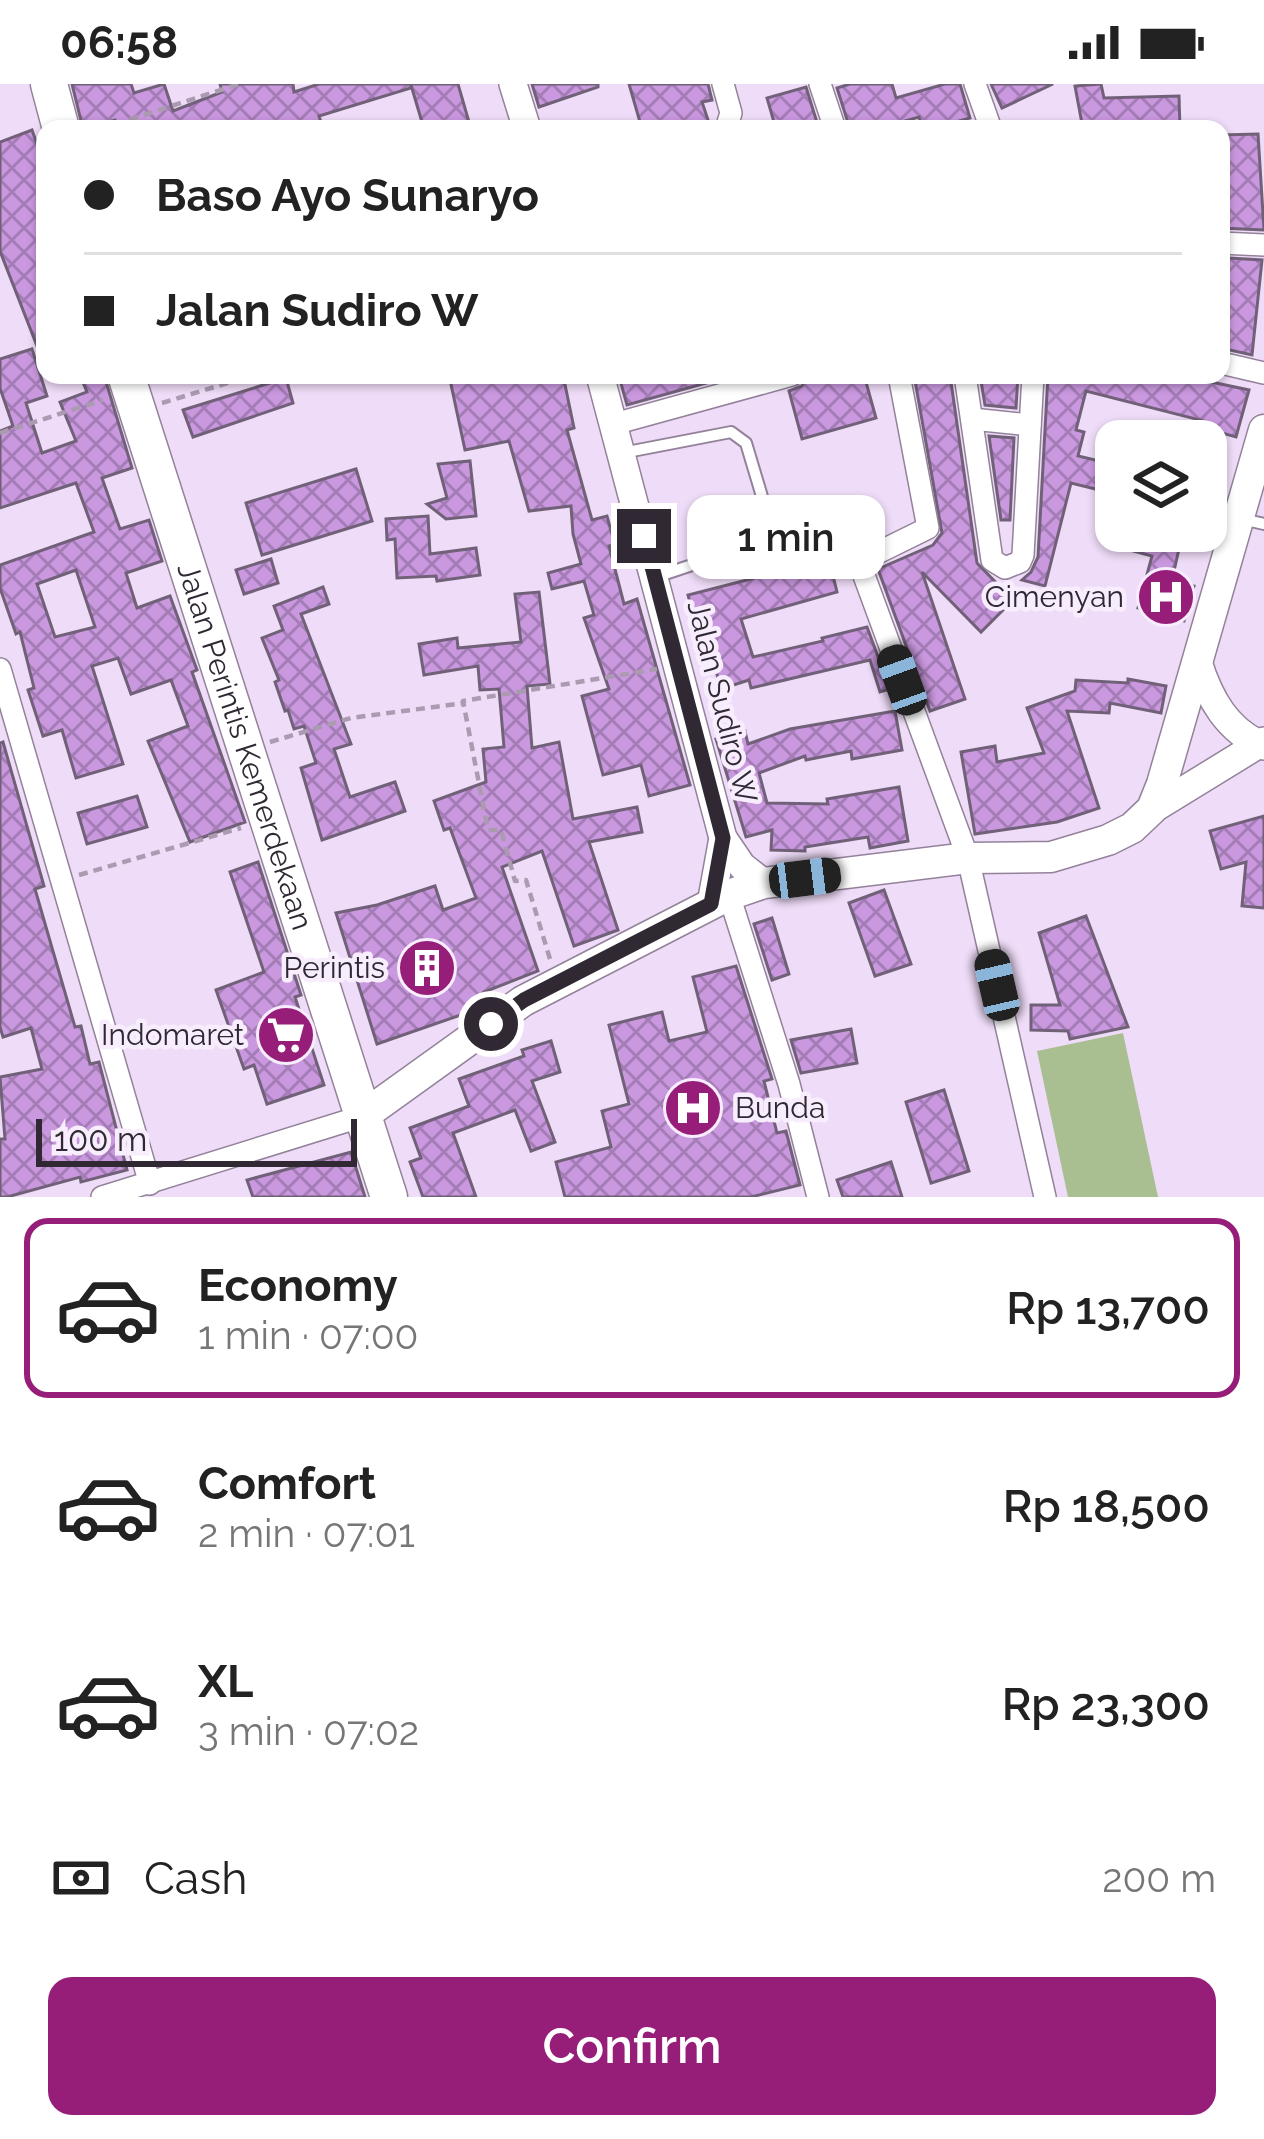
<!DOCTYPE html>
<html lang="en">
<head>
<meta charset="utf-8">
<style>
	:root { --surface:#fff; --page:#f6f6f6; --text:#222; --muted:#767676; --line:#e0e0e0; --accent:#961d78 }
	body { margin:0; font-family:Raleway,sans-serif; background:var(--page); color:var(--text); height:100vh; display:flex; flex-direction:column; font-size:45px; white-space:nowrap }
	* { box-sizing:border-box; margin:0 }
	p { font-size:39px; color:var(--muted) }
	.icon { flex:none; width:66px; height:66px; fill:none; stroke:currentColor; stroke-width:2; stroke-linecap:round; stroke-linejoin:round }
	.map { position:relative; height:1113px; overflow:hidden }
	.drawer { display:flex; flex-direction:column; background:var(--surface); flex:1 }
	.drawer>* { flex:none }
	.guide { position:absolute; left:36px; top:36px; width:1194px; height:264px; border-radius:24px; box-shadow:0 3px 9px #0004; display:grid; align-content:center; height:264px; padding:0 48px; background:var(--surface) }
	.controls { position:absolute; left:1095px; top:336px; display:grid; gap:24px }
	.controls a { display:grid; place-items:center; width:132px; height:132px; border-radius:24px; background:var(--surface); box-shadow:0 3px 9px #0004; font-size:60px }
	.scale { position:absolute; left:36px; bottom:30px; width:321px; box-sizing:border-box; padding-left:12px; border:6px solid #302934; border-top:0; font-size:33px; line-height:42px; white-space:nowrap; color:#302934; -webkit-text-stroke:9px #f8edfd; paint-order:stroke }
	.end { position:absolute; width:54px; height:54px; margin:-27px; border:15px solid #302934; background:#fff; box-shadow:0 0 0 6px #fff }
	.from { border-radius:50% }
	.bubble { position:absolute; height:84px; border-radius:24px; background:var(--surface); box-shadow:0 3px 9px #0004; font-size:39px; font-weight:600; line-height:84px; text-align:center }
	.car { position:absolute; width:36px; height:72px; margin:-36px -18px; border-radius:15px; box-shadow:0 0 9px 3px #0007; background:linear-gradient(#222 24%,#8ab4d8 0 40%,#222 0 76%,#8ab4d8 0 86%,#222 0) }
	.guide b { display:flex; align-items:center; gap:42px; height:114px; font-size:45px }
	.guide b+b { border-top:3px solid var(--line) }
	.guide i { width:30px; height:30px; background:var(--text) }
	ul { padding:21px 0 0; list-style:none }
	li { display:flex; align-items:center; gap:36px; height:180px; margin:0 24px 18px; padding:0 24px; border:6px solid transparent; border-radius:24px }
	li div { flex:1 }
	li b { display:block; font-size:45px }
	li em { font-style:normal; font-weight:600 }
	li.active { border-color:var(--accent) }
	li>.icon { width:108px; height:108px; stroke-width:1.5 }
	.pay { display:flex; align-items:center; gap:30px; height:132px; padding:0 48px; font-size:45px }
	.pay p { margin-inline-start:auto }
	.action { display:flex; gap:24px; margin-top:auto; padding:24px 48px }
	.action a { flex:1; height:138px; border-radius:24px; background:var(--accent); color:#fff; font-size:48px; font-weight:600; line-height:138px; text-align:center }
	.status { display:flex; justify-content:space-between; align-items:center; height:84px; padding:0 60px; background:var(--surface); direction:ltr }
	.status svg { height:33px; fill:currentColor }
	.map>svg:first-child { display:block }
	.pitch { fill:#a9bf91 }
	.building { fill:url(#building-cross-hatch); stroke:#716178; stroke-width:3; fill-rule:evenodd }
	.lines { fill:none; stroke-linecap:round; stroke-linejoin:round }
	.service-casing { stroke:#93829a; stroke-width:14 }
	.minor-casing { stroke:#93829a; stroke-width:24 }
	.tertiary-casing { stroke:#93829a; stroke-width:30 }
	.secondary-casing { stroke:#93829a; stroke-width:33 }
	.primary-casing { stroke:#93829a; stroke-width:39 }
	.path { stroke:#aa9bb1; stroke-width:4.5; stroke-dasharray:9 6; stroke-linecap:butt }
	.service { stroke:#fff; stroke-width:10 }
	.minor { stroke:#fff; stroke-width:21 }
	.tertiary { stroke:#fff; stroke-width:27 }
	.secondary { stroke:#fff; stroke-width:30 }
	.primary { stroke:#fff; stroke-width:36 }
	.route { stroke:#302934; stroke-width:15 }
	.labels { text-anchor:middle; stroke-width:9; stroke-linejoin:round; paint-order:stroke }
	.poi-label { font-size:30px; fill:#302934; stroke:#f8edfd; text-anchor:end }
	.street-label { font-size:30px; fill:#302934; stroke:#f8edfd }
</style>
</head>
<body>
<div class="status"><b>06:58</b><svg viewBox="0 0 49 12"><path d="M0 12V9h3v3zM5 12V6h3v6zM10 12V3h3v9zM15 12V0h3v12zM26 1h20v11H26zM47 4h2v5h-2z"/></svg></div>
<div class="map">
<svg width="1264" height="1113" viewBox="0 0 1264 1113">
	<defs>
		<pattern id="building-cross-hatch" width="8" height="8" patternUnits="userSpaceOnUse" patternTransform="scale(3)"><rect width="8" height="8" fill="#ca98df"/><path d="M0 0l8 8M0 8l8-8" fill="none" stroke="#a47cb6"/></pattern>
	</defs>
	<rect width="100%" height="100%" fill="#efdcf8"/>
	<!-- pitch -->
	<polygon class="pitch" points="1123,949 1158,1113 1068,1113 1037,967"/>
	<!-- building -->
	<g class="building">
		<polygon points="72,0 131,0 134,9 164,0 173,27 222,8 220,0 293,0 294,8 319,0 458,0 471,45 424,45 411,1 411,4 319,32 323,45 117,45 115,36 83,45"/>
		<polygon points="532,0 598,0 598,3 539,23"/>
		<polygon points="629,0 708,0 712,16 702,18 711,45 642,45"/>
		<polygon points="850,0 892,0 896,14 945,0 960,0 970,34 931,45 922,45 919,33 876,45 850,45 837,4"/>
		<polygon points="991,0 1053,0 1002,24"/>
		<polygon points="1101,0 1104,14 1179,12 1180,45 1083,45 1075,2"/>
		<polygon points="806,3 819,45 776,45 767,14"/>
		<polygon points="32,46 45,83 44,280 0,167 0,58"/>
		<polygon points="1258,50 1264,146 1221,144 1221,51"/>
		<polygon points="1229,174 1262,176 1252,271 1221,264"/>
		<path d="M32,265L47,312L26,319L42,369L76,357L60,318L87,308L80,291H104L132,384L102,394L120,445L149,436L162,477L126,489L137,524L170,512L197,586L192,588L245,738L190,758L148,657L188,642L171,596L131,610L118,574L92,582L123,680L76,694L62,646L43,652L28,606L34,604L20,548L16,550L0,504V481L94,448L76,399L0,424V347L13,342L0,304V275ZM76,486L95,543L55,553L37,500Z"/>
		<polygon points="449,291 563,291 574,344 567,346 592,436 607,432 615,461 609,462 624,520 637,515 690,701 649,712 641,681 603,691 582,612 609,605 584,534 594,531 584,497 552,505 548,489 581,480 573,450 571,422 529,427 509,357 465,366"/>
		<polygon points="637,291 735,291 627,321 620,296"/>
		<polygon points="807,291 820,291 821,296 864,291 876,334 802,355 789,307 802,302"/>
		<polygon points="914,291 950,291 977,479 1013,516 981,548 922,488 965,615 930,627 878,485 933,461 942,449"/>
		<polygon points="980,291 1018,291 1016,324 985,321"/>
		<polygon points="1048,291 1178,291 1249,306 1236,353 1207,345 1208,338 1086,307 1076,346 1084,348 1078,372 1116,381 1116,410 1071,399 1045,502 1022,496 1031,488 1038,473"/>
		<polygon points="286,294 293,319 193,353 183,326"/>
		<polygon points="989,352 1014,354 1010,436 1001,436"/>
		<polygon points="470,377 476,432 446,435 427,420 447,414 438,380"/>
		<polygon points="356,385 372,437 262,471 246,419"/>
		<polygon points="428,432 430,470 476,464 480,491 437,497 436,492 397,494 395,455 387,456 386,435"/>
		<polygon points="1126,447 1183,447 1172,496 1194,502 1184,537 1138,524 1152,472 1122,464"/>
		<polygon points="271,475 278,499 244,510 236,486"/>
		<polygon points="829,475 837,508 741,535 753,573 823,557 822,554 867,543 890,605 880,608 870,576 751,604 749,596 721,605 713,576 703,579 696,558 701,557 688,511"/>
		<polygon points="323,503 329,520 301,530 351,660 334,665 350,713 395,698 405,727 322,756 301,684 316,679 304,642 294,645 288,626 285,627 275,598 279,596 262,554 283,546 274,522"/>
		<polygon points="539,508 550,600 527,602 532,664 559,658 573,735 637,723 642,748 589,758 618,846 574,862 542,767 502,783 538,887 484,908 487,919 478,925 377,960 336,829 377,821 435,802 443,826 476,814 450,744 444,746 434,717 486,698 483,665 504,663 499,605 480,606 478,582 424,591 419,560 457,554 458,564 521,558 515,510"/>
		<polygon points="1128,595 1166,602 1161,629 1110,619 1109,629 1067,627 1099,724 1057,738 975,750 961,668 995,662 997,678 1044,669 1027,624 1075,607 1076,596 1128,599"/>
		<polygon points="895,627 902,666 852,675 851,667 806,676 805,672 759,689 767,719 828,720 827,715 899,703 908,757 870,764 868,753 805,763 805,767 771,766 772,746 746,753 716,655 745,647 748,660 790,645"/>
		<polygon points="3,658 44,802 35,805 48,850 75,943 81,942 90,980 99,978 127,1086 81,1098 80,1093 7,1113 0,1113 0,1055 5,1055 0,993 42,985 31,944 3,953 0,943 0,659"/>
		<polygon points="137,712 147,743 87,760 78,729"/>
		<polygon points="1264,732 1264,824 1242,822 1246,778 1221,785 1210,747"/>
		<polygon points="258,778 301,911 295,913 324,1001 267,1020 254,981 244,985 216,906 264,888 230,788"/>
		<polygon points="884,806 911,880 875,892 849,819"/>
		<polygon points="1086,832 1128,943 1070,955 1068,947 1031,946 1031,921 1060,921 1039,849"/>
		<polygon points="772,834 789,890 772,896 754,840"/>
		<polygon points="736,882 772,995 764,997 777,1049 786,1047 800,1101 751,1113 565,1113 556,1078 611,1063 602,1027 629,1020 609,941 662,928 669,957 707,948 693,893"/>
		<polygon points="851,945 857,979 801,989 791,956"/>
		<polygon points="551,957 560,988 532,997 555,1058 531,1067 515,1026 453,1049 476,1113 423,1113 410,1078 421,1074 410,1044 469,1022 459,995 524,972 522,966"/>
		<polygon points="944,1006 969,1087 931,1099 906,1018"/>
		<polygon points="351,1068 365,1113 253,1113 247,1096"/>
		<polygon points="891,1078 902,1113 843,1113 837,1096"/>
	</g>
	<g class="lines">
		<defs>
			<g id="service">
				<polyline points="622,369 731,348 746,359 772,446 764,457 656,493"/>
				<polyline points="1242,435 1264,440"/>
			</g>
			<g id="minor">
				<polyline points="723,0 731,29 726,45"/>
				<polyline points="820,0 835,45"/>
				<polyline points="975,0 991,45"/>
				<polyline points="1221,159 1264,161"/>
				<polyline points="1221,279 1264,289"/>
				<polyline points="899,291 928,444 859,478 968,774 1045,1113"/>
				<polyline points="965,291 992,476 1005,484 1020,478 1023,471 1033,291"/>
				<polyline points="972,335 1030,341"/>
				<polyline points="614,340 792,291"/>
				<polyline points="0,585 150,1100"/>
				<polyline points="729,811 789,1000 818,1113"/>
				<polyline points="102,1113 363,1032"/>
			</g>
			<g id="tertiary">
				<polyline points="513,0 527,45"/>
				<polyline points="600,291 723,754 742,782 764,799"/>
				<path d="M1198,578C1209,614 1227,647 1264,662"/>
				<polyline points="1150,727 1264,657"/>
				<polyline points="711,820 723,754"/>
			</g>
			<polyline id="secondary" points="363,1032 523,917 729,811 764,799 968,774 1051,773 1108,756 1132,744 1152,725 1162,700 1264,346"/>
			<g id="primary">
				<polyline points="49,0 61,45"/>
				<path id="s1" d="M126,291L389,1113"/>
			</g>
		</defs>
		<!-- service casing -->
		<use href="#service" class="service-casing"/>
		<!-- minor casing -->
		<use href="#minor" class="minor-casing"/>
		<!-- tertiary casing -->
		<use href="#tertiary" class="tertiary-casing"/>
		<!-- secondary casing -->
		<use href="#secondary" class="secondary-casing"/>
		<!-- primary casing -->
		<use href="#primary" class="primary-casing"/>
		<!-- path -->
		<g class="path">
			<polyline points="101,45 239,0"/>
			<polyline points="162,319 254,291"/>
			<polyline points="0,349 103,316"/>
			<polyline points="270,658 351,634 464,619"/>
			<polyline points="79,791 241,744"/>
			<polyline points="550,875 526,796 515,797 501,746 488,746 463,617 657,585"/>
		</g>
		<!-- service -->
		<use href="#service" class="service"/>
		<!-- minor -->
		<use href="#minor" class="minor"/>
		<!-- tertiary -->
		<use href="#tertiary" class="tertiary"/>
		<!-- secondary -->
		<use href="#secondary" class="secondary"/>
		<!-- primary -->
		<use href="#primary" class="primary"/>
	</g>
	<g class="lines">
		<!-- route -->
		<polyline class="route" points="491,940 524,916 711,820 723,754 644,452"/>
	</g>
	<!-- icons -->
	<defs>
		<symbol id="hospital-disc" viewBox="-11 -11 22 22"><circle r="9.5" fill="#961d78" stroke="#f8edfd"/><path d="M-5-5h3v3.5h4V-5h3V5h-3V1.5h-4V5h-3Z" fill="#fff"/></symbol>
		<symbol id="building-disc" viewBox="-11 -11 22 22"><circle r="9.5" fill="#961d78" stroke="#f8edfd"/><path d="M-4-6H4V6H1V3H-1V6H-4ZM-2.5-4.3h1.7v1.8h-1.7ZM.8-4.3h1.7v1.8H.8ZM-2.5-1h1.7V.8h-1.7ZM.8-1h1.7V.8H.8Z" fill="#fff"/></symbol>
		<symbol id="supermarket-disc" viewBox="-11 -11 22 22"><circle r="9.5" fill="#961d78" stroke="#f8edfd"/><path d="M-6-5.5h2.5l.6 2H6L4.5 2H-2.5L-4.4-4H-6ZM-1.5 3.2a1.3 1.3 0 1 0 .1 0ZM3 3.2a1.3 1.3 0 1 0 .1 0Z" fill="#fff"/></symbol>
	</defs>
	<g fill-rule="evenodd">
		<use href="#hospital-disc" x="1133" y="480" width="66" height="66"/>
		<use href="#building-disc" x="394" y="851" width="66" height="66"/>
		<use href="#supermarket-disc" x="253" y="918" width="66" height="66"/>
		<use href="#hospital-disc" x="660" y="991" width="66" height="66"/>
	</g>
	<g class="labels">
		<!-- poi labels -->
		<g class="poi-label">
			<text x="1124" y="523">Cimenyan</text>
			<text x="385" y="894">Perintis</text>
			<text x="244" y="961">Indomaret</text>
			<text x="735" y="1034" text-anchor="start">Bunda</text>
		</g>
		<!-- street labels -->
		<g class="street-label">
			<text transform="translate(722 618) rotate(76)" y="10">Jalan Sudiro W</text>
			<text dy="10" stroke="none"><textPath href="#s1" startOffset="390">Jalan Perintis Kemerdekaan</textPath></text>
		</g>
	</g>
</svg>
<div class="controls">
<a><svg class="icon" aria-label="layers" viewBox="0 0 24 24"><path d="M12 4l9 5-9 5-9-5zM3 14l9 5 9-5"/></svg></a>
</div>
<div class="scale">100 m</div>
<i class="end from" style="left:491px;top:940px"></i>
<i class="end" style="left:644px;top:452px"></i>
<div class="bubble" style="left:687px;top:411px;width:198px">1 min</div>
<i class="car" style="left:902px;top:596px;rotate:340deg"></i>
<i class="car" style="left:805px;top:794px;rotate:83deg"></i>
<i class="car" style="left:997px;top:901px;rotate:347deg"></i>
<div class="guide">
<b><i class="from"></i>Baso Ayo Sunaryo</b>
<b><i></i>Jalan Sudiro W</b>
</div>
</div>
<section class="drawer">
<ul>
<li class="active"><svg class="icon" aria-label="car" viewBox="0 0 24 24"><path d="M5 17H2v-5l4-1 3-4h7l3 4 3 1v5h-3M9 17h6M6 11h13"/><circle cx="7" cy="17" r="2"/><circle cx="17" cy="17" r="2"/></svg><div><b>Economy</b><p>1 min · 07:00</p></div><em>Rp 13,700</em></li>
<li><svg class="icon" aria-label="car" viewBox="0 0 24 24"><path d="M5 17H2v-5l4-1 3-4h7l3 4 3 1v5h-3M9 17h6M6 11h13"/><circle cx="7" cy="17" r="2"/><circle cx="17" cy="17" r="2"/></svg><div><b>Comfort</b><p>2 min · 07:01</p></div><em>Rp 18,500</em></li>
<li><svg class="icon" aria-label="car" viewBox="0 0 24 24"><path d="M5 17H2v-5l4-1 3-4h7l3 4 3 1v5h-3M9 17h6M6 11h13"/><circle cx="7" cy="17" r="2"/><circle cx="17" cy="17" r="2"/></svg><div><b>XL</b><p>3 min · 07:02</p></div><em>Rp 23,300</em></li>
</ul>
<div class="pay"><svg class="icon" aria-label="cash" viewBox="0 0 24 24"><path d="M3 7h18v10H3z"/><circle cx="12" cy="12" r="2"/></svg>Cash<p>200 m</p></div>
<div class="action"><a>Confirm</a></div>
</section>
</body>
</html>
